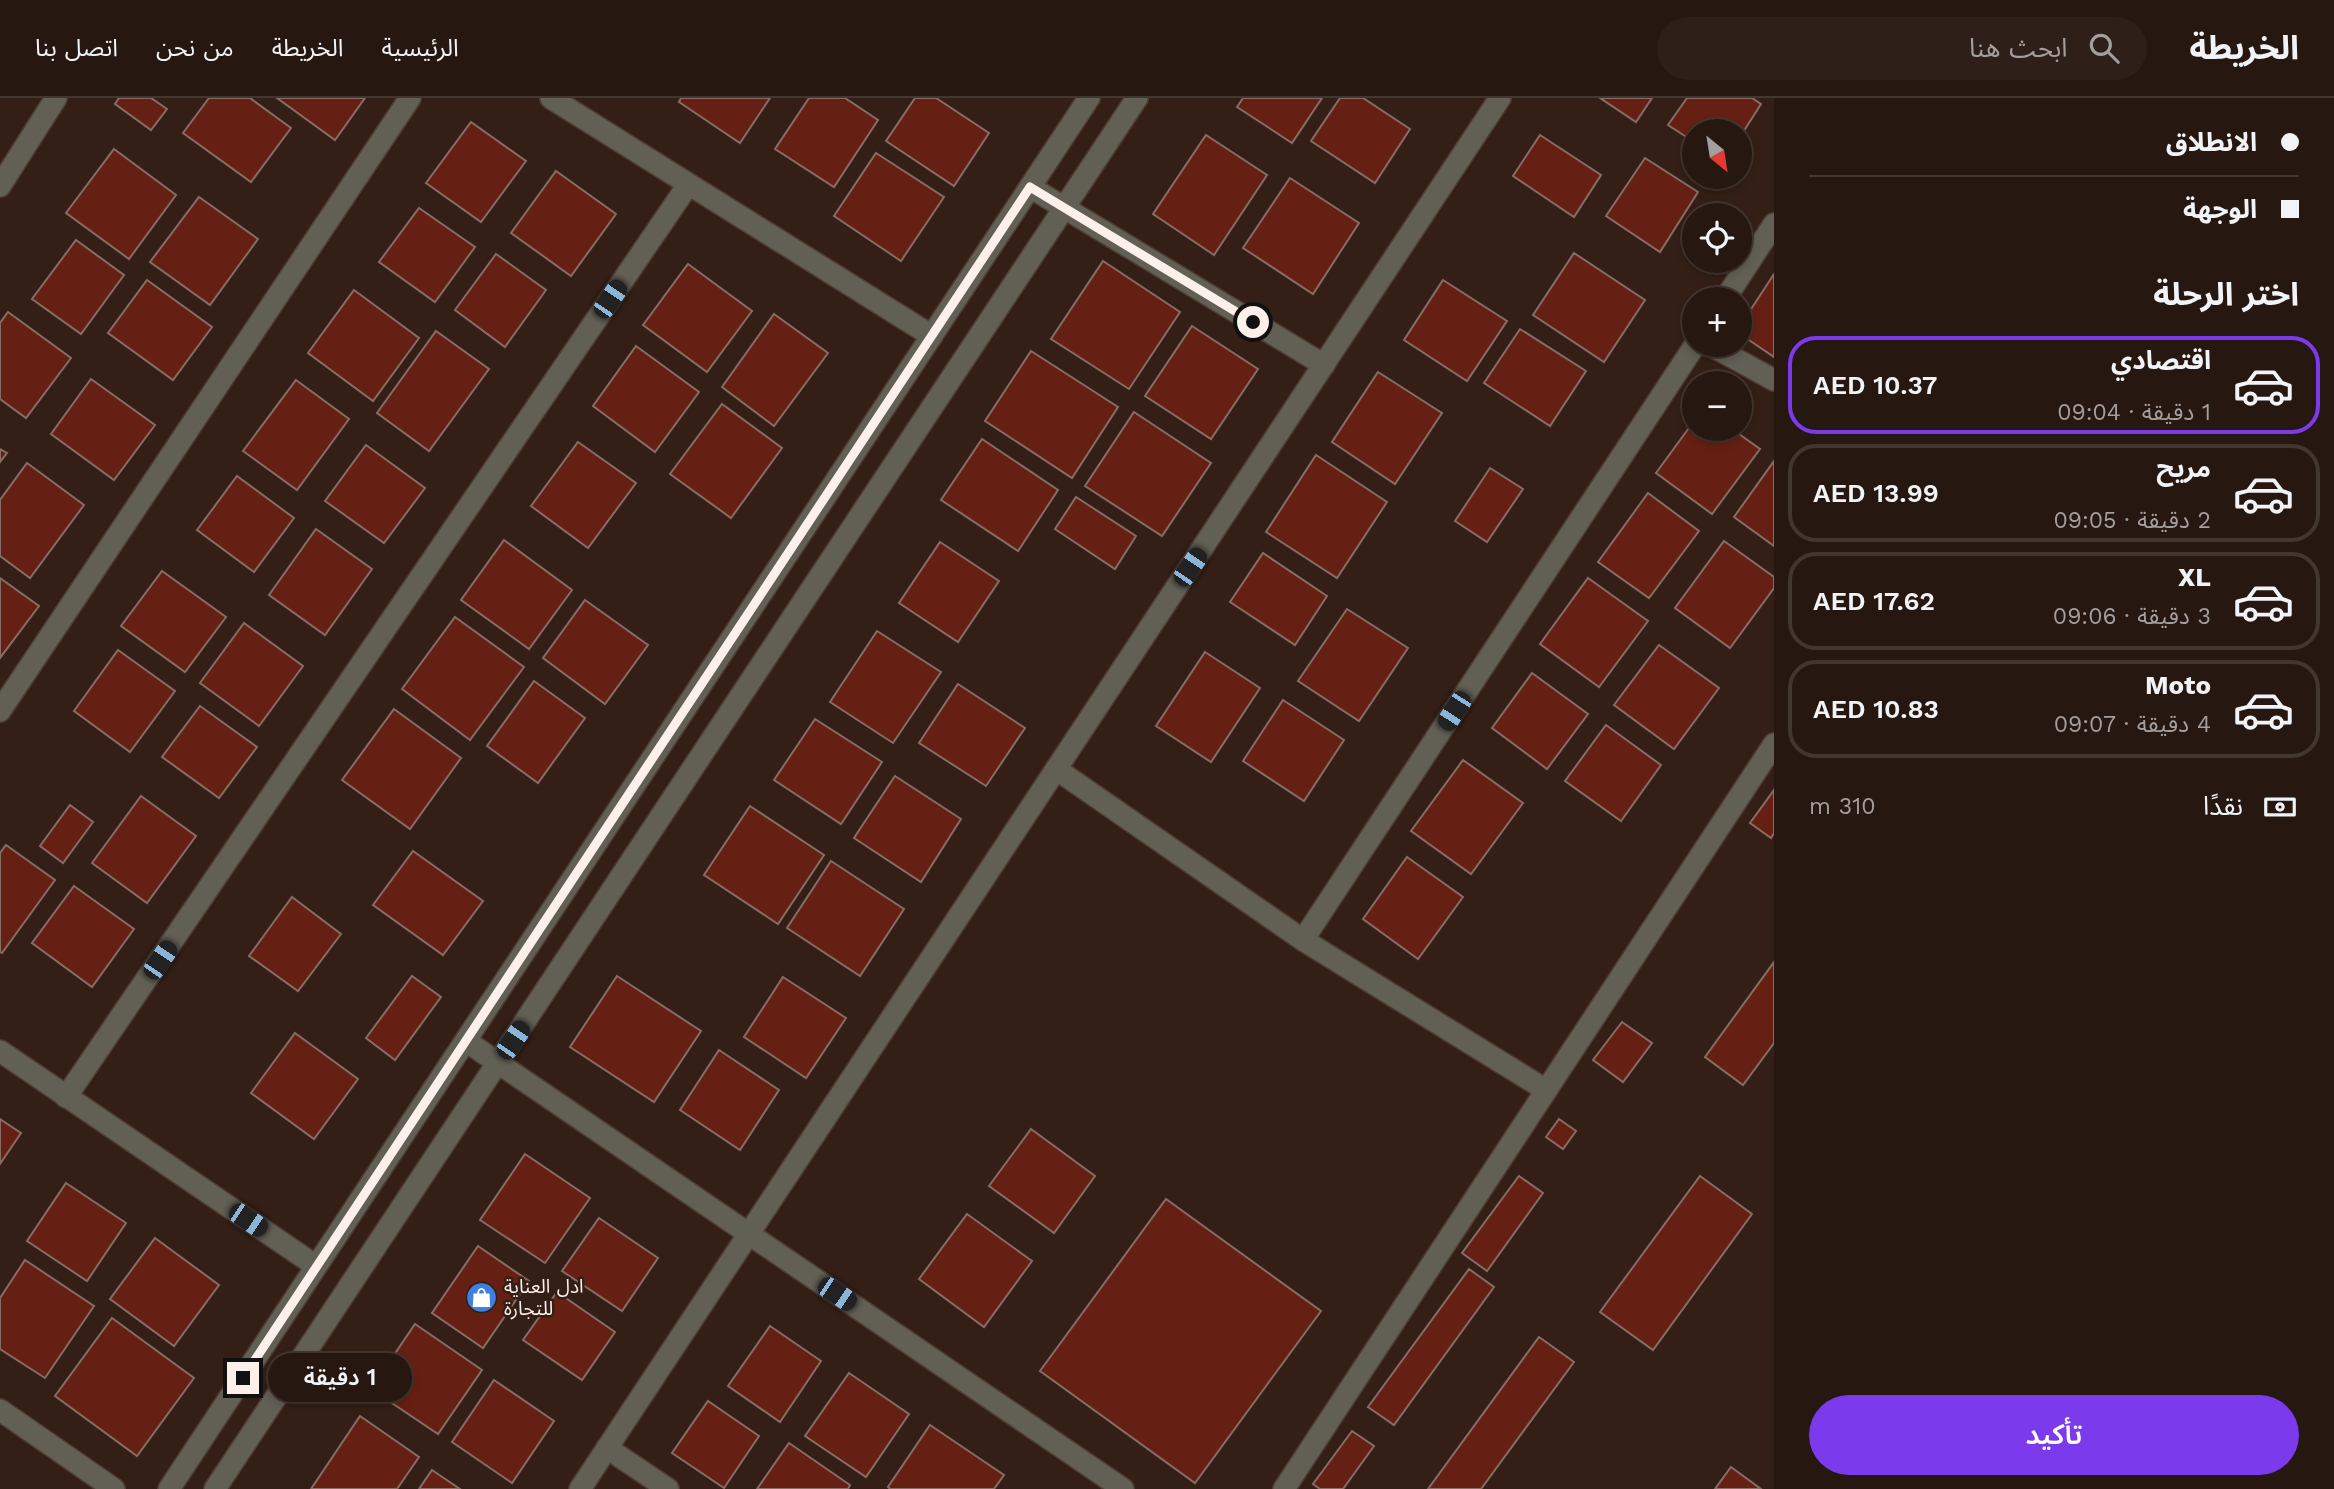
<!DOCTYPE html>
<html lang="ar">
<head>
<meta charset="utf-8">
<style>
	:root { --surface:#261710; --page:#2e2019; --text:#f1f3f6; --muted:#a49f9f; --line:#423630; --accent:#7c3aed }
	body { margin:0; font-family:"Work Sans","Noto Sans Arabic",sans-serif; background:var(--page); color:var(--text); direction:rtl; height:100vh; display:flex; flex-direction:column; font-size:26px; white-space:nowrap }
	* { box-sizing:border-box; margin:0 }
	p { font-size:23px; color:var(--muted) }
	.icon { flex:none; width:38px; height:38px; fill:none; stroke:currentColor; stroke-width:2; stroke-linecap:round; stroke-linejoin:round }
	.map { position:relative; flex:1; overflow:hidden; direction:ltr }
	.details { display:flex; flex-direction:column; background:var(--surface); width:560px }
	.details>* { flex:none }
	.hud { display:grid; align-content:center; height:154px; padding:0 35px; background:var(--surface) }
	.needle { width:46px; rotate:150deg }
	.fabs { position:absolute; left:1682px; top:21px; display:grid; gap:14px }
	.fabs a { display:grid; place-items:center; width:70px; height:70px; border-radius:50%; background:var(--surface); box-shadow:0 4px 10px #0003,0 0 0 2px var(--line); font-size:35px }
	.end { position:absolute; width:32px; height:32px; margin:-16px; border:9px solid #fdefe9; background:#111; box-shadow:0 0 0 4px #111 }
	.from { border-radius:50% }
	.bubble { position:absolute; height:49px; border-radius:24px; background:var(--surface); box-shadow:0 4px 10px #0003,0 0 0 2px var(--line); font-size:23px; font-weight:600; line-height:49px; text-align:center; direction:rtl }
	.car { position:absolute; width:21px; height:42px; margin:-21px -10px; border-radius:9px; box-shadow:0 0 5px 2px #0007; background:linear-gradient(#222 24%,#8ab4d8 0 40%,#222 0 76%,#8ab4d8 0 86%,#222 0) }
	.hud b { display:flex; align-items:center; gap:24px; height:66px; font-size:26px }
	.hud b+b { border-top:2px solid var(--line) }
	.hud i { width:18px; height:18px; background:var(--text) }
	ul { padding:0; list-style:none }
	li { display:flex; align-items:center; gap:21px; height:98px; margin:0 14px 10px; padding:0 21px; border:4px solid var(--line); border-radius:28px }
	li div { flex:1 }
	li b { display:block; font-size:26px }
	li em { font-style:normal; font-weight:600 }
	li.current { border-color:var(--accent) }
	li>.icon { width:63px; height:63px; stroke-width:1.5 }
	h2 { padding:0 35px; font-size:32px; line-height:84px }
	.pay { display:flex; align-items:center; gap:18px; height:77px; padding:0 35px; font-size:26px }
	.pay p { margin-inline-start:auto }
	.primary-button { display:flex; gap:14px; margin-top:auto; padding:14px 35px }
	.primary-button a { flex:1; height:80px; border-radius:42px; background:var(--accent); color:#fff; font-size:28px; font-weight:600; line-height:80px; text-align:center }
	header { display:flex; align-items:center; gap:42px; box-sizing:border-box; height:98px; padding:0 35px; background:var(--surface); border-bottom:2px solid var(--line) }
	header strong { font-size:33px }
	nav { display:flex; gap:38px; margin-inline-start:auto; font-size:24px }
	.search { width:490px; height:63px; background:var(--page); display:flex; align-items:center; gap:18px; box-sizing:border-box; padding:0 24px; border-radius:38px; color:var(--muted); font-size:26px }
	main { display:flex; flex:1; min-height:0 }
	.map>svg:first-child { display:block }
	.building { fill:#652013; stroke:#876c66; stroke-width:2 }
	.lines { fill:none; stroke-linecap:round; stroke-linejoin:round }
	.minor-casing { stroke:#4f3c34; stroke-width:24 }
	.minor { stroke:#625f55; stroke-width:21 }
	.route { stroke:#fdefe9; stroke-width:9 }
	.labels { text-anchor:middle; stroke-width:5; stroke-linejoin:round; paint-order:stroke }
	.poi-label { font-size:19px; fill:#fdefe9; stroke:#331f16; text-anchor:start }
</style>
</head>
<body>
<header>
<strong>الخريطة</strong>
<div class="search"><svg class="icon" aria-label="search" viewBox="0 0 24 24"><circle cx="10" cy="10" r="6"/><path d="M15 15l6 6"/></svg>ابحث هنا</div>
<nav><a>الرئيسية</a><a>الخريطة</a><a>من نحن</a><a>اتصل بنا</a></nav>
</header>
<main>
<section class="details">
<div class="hud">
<b><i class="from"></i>الانطلاق</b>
<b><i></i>الوجهة</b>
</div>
<h2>اختر الرحلة</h2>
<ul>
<li class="current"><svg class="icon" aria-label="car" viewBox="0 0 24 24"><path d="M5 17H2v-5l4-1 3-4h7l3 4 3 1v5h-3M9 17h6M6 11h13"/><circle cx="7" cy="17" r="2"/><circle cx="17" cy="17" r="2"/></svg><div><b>اقتصادي</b><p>1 دقيقة · 09:04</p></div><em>AED 10.37</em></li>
<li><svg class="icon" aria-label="car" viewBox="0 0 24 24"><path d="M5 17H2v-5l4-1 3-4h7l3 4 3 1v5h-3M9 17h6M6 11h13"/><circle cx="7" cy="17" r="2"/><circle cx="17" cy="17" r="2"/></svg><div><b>مريح</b><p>2 دقيقة · 09:05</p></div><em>AED 13.99</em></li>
<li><svg class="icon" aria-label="car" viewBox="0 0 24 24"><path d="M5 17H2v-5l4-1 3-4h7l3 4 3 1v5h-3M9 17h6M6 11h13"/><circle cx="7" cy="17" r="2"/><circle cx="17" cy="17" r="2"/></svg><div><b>XL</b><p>3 دقيقة · 09:06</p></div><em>AED 17.62</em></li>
<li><svg class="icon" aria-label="car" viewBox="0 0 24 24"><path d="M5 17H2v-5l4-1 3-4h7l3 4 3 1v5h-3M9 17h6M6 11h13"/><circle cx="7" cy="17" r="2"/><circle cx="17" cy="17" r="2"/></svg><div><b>Moto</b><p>4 دقيقة · 09:07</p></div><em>AED 10.83</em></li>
</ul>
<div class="pay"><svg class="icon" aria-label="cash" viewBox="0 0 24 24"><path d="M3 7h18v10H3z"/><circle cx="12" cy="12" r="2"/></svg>نقدًا<p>310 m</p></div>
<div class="primary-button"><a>تأكيد</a></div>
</section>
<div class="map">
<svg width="1774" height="1391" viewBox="0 0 1774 1391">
	<rect width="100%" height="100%" fill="#331f16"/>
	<!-- building -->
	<g class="building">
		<polygon points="119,0 151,0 167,11 151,32 115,6"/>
		<polygon points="209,0 250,0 291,30 251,84 183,35"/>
		<polygon points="277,0 365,0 335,42"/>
		<polygon points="681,0 770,0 740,45 679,4"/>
		<polygon points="809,0 845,0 878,22 834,89 775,51"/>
		<polygon points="915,0 936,0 989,35 954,88 886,43"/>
		<polygon points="1243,0 1322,0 1292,45 1237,9"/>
		<polygon points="1340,0 1363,0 1410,31 1375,85 1311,43"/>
		<polygon points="1600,0 1652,0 1636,24"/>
		<polygon points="1687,0 1752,0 1761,6 1740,39 1740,33 1694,33 1694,44 1668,27"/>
		<polygon points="471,24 526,63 481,124 426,85"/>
		<polygon points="1206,37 1267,77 1214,157 1153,116"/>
		<polygon points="1540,37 1601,77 1574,119 1513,78"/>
		<polygon points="114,51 176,97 129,161 66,115"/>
		<polygon points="876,55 944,99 901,163 834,118"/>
		<polygon points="1645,60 1698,94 1660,154 1606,118"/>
		<polygon points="556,73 616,116 571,178 511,135"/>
		<polygon points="1290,80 1359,125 1313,196 1243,150"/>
		<polygon points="199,99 258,141 210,207 150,164"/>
		<polygon points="419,110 475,149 435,204 379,164"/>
		<polygon points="76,142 124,177 81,236 32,201"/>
		<polygon points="1574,155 1645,202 1604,264 1533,217"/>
		<polygon points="496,156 546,192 505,249 455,212"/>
		<polygon points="1103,163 1180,214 1129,291 1051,241"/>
		<polygon points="688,166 752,213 707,274 643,227"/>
		<polygon points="1774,176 1774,259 1740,236 1740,228"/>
		<polygon points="147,182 212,229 173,282 108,235"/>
		<polygon points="1443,182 1507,223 1467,283 1404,242"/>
		<polygon points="354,192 419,240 373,303 308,255"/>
		<polygon points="8,214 71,260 26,320 0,301 0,225"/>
		<polygon points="774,216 828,255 774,328 722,289"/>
		<polygon points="1192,228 1258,271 1211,341 1145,298"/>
		<polygon points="1520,231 1586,273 1550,328 1484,285"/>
		<polygon points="436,233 489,271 429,353 377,315"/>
		<polygon points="636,248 699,294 655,354 593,308"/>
		<polygon points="1031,253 1118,309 1072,380 985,323"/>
		<polygon points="1378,274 1442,315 1395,386 1332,344"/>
		<polygon points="91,281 155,327 114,382 51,336"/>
		<polygon points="296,282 349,321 297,392 243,353"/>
		<polygon points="722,306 782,350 731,420 670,376"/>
		<polygon points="1134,314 1211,365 1162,438 1085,388"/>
		<polygon points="1694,323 1694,331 1732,331 1760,351 1712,416 1656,375"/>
		<polygon points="982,341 1058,392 1018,453 941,402"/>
		<polygon points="578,344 636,385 588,450 531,408"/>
		<polygon points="366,347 425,390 384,445 325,403"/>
		<polygon points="0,351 7,355 0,364"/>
		<polygon points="1316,357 1387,404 1337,480 1266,434"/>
		<polygon points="1774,363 1774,448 1734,419"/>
		<polygon points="27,365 84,407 30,480 0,458 0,402"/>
		<polygon points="1490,370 1523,391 1487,444 1455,423"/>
		<polygon points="237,378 294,420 254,474 197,432"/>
		<polygon points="1648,395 1699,433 1649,500 1598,464"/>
		<polygon points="1076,399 1136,438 1115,471 1055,431"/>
		<polygon points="316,431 372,471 325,537 269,497"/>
		<polygon points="504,442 572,492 529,551 461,502"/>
		<polygon points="1724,443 1774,479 1774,490 1730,550 1675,510"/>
		<polygon points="940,444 999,483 958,544 899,505"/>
		<polygon points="1263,455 1327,498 1295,547 1230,504"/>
		<polygon points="162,473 226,519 185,574 121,528"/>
		<polygon points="0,480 39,508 0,560"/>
		<polygon points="1588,480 1648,523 1599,589 1540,546"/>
		<polygon points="585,502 648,547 605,606 543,560"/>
		<polygon points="1347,511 1408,550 1359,623 1298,583"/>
		<polygon points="455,519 524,569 470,642 402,591"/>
		<polygon points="244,525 303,568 259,628 200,585"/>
		<polygon points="877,533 941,574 893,645 830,604"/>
		<polygon points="1659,547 1719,590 1674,651 1614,607"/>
		<polygon points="118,552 175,593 130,654 74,613"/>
		<polygon points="1205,554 1260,590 1211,664 1156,628"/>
		<polygon points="1532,575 1588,616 1547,671 1492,630"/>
		<polygon points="534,583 585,620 538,685 487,648"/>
		<polygon points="958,586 1025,630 986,688 919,645"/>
		<polygon points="1283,602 1344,642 1304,703 1243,663"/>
		<polygon points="200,608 257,649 219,700 162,659"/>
		<polygon points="394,611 461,660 410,731 342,682"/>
		<polygon points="815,621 882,664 841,726 774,682"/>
		<polygon points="1606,627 1661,667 1621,723 1565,683"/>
		<polygon points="1463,662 1523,705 1471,776 1411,733"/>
		<polygon points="895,678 961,721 921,784 854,740"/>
		<polygon points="1774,692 1774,735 1771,740 1750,725"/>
		<polygon points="141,698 196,738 147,805 92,765"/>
		<polygon points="70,707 93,724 63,765 40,748"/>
		<polygon points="750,708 824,757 778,826 704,777"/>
		<polygon points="6,747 55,782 2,855 0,854 0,755"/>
		<polygon points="413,753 483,803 443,857 373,807"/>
		<polygon points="1407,759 1463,799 1418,861 1363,821"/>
		<polygon points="831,763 904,811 860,878 787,830"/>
		<polygon points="74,788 134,831 92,889 32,845"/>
		<polygon points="292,799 341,836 298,893 249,858"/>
		<polygon points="1774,864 1774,945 1743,987 1705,959"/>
		<polygon points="412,878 441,899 395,962 366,940"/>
		<polygon points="617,878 701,933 654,1004 570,949"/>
		<polygon points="783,879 846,920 806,980 744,939"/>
		<polygon points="1622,924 1652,945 1623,984 1593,962"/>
		<polygon points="295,935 358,981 314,1041 251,995"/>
		<polygon points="719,952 779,992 740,1052 680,1012"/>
		<polygon points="0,1021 21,1035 0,1066"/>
		<polygon points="1559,1021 1576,1033 1563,1051 1546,1039"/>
		<polygon points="1031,1031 1095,1078 1054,1135 989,1088"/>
		<polygon points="525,1056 590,1100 545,1165 480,1122"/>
		<polygon points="1519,1078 1543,1095 1487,1173 1462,1155"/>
		<polygon points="1700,1078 1752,1116 1653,1252 1600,1214"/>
		<polygon points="66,1085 126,1125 87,1183 27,1143"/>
		<polygon points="1166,1101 1321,1213 1195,1385 1040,1273"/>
		<polygon points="967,1116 1032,1163 984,1229 919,1181"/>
		<polygon points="599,1120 658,1160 622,1213 562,1173"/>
		<polygon points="155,1140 219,1187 174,1248 110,1201"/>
		<polygon points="478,1148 529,1183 483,1250 432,1215"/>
		<polygon points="25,1162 94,1208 45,1280 0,1251 0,1200"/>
		<polygon points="1469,1171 1494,1189 1394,1327 1368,1309"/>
		<polygon points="557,1194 615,1234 582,1282 523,1242"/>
		<polygon points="112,1220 194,1280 137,1358 55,1298"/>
		<polygon points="415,1226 482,1272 438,1336 371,1291"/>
		<polygon points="770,1228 821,1263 780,1324 728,1288"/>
		<polygon points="1539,1239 1574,1264 1481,1391 1428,1391"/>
		<polygon points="849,1275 909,1316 866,1379 805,1338"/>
		<polygon points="494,1282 554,1323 512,1385 452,1344"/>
		<polygon points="708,1303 759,1338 724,1390 672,1355"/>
		<polygon points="360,1318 419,1359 397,1391 311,1391"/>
		<polygon points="930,1327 1004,1377 994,1391 890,1391 888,1389"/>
		<polygon points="1352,1333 1374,1348 1343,1391 1320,1391 1313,1386"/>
		<polygon points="789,1345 850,1387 848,1391 757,1391"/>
		<polygon points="1731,1369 1761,1391 1715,1391"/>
		<polygon points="432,1372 460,1391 419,1391"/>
	</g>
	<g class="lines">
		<defs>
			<g id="minor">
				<polyline points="551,0 932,238"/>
				<polyline points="0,88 56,0"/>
				<polyline points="1030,89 1324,267"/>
				<polyline points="1725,201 1774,126"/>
				<polyline points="1710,247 1774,282"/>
				<polyline points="0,613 410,0"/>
				<polyline points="1056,671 1303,842 1546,992"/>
				<polyline points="1303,842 1695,247"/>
				<polyline points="466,943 1123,1391"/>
				<polyline points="0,953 316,1168"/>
				<polyline points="66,999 688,87"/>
				<polyline points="0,1312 114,1391"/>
				<polyline points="607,1350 668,1391"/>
				<polyline points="169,1391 1089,0"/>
				<polyline points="215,1391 1137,0"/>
				<polyline points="580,1391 1500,0"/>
				<polyline points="1284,1391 1774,646"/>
			</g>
		</defs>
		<!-- minor casing -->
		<use href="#minor" class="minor-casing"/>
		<!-- minor -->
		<use href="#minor" class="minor"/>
	</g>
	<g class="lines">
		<!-- route -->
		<polyline class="route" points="243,1280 1030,89 1253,224"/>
	</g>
	<!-- icons -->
	<defs>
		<symbol id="shop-disc" viewBox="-11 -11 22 22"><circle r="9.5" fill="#3f7fe0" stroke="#331f16"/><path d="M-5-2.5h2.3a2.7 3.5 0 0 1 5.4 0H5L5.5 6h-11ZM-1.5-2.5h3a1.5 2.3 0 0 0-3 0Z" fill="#fff"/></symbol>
	</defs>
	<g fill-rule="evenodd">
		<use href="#shop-disc" x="464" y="1182" width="35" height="35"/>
	</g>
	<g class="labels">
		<!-- poi labels -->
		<g class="poi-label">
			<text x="504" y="1195">ادل العناية<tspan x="504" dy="22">للتجارة</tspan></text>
		</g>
	</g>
</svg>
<div class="fabs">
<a><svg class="needle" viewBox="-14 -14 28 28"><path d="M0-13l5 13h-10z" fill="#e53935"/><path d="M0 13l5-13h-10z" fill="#a49f9f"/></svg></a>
<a><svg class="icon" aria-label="locate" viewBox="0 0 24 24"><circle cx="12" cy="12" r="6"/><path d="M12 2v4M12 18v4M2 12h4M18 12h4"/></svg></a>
<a>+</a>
<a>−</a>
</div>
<i class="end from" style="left:1253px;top:224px"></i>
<i class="end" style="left:243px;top:1280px"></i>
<div class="bubble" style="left:268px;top:1255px;width:144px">1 دقيقة</div>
<i class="car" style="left:610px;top:201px;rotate:34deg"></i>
<i class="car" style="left:1190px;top:469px;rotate:34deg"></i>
<i class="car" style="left:1454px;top:613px;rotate:213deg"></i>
<i class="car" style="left:160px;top:862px;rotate:34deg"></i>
<i class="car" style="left:513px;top:942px;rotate:34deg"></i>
<i class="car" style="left:248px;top:1122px;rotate:124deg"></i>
<i class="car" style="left:837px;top:1196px;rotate:124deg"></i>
</div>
</main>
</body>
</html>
